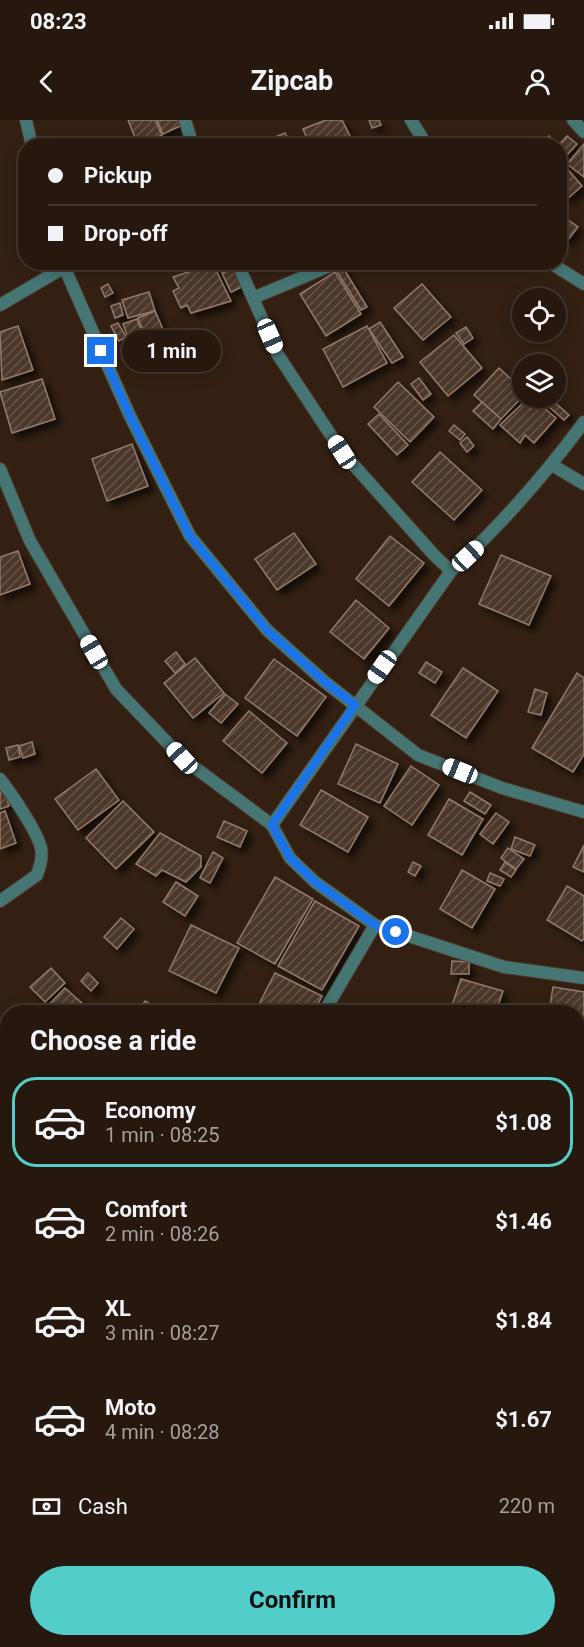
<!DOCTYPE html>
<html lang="en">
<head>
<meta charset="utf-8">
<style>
	:root { --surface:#26180e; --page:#2e2117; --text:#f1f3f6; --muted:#a4a09e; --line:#42372e; --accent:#53cdc9 }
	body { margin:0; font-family:Roboto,sans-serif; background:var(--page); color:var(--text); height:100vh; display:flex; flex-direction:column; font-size:22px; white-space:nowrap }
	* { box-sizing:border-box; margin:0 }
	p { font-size:20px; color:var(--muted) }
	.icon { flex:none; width:33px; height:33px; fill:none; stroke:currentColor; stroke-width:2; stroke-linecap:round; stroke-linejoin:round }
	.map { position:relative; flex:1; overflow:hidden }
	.panel { position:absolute; left:0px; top:885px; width:585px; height:642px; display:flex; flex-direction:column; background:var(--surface); border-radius:24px 24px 0 0; box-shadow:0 3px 15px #0003,0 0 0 2px var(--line) }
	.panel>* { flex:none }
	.top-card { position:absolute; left:18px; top:18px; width:549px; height:132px; border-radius:24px; box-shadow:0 3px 15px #0003,0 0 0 2px var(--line); display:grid; align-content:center; height:132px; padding:0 30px; background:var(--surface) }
	.controls { position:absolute; left:512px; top:168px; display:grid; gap:12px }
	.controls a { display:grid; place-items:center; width:54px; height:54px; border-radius:50%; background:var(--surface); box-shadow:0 3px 15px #0003,0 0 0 2px var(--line); font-size:30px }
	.end { position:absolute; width:27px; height:27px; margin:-14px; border:8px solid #1a73e8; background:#fff; box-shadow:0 0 0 3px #fff }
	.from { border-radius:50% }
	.bubble { position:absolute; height:42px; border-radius:21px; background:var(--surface); box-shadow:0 3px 15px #0003,0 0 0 2px var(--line); font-size:20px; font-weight:700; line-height:42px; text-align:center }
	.car { position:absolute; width:18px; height:36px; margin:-18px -9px; border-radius:8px; box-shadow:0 0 4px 2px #0007; background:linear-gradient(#fff 24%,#345 0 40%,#fff 0 76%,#345 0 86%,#fff 0) }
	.top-card b { display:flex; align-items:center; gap:21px; height:57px; font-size:22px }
	.top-card b+b { border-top:2px solid var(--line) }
	.top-card i { width:15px; height:15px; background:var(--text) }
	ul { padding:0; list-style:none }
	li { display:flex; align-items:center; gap:18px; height:90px; margin:0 12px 9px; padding:0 18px; border:3px solid transparent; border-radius:24px }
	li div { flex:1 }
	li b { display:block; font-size:22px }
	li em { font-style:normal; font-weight:700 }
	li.selected { border-color:var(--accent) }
	li>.icon { width:54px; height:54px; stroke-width:1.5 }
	h2 { padding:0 30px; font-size:27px; line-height:72px }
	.pay { display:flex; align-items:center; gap:15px; height:66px; padding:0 30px; font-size:22px }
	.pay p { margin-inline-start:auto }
	.primary-button { display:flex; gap:12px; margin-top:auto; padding:12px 30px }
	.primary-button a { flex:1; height:69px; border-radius:36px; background:var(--accent); color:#111; font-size:24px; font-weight:700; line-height:69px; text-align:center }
	.status { display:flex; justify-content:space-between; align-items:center; height:42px; padding:0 30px; background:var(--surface); direction:ltr }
	.status svg { height:16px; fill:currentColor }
	header { display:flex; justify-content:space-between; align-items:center; height:78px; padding:0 30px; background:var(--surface); font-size:27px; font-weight:700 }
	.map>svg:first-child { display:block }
	.building { fill:url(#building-hatch); stroke:#927a6b; stroke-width:1.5; filter:url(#shadow) }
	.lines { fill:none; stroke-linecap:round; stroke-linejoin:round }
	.minor-casing { stroke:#4e3c2f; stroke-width:14 }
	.minor { stroke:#467674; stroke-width:12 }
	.route { stroke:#1a73e8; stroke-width:8 }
</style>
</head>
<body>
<div class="status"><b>08:23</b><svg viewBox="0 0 49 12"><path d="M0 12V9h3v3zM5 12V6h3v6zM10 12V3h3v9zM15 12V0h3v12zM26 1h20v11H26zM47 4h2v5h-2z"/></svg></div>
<header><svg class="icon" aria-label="back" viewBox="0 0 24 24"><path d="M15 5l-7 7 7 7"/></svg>Zipcab<svg class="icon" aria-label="person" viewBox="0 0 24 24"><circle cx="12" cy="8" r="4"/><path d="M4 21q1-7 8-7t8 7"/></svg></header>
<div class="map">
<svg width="584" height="1527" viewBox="0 0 584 1527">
	<defs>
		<pattern id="building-hatch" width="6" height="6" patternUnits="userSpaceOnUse" patternTransform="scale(1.5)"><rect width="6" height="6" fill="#4c372a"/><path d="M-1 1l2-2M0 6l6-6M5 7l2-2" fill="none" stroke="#665448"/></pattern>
		<filter id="shadow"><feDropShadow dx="5.5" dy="5.5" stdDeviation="3" flood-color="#0009"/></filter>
	</defs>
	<rect width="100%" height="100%" fill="#332013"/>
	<!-- building -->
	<g class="building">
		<polygon points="128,0 155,0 162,15 138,25"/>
		<polygon points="157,0 180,0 182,5 163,14"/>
		<polygon points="326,0 342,0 355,26 310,26 303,9"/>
		<polygon points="369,0 379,0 381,5 372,8"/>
		<polygon points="285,13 292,26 253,26"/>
		<polygon points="549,16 556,25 536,26"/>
		<polygon points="567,16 577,24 565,37 560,32 560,26 558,26"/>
		<polygon points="516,18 521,26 504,26"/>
		<polygon points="584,24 584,57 567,44"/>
		<polygon points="560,33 566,42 560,47"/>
		<polygon points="569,51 582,66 567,79 560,71 560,59"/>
		<polygon points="564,97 578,107 568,120 560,113 560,104"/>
		<polygon points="213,144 231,181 191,193 187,185 181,188 173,171 179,168 173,157"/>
		<polygon points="342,146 367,187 361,190 336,150"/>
		<polygon points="235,147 244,166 231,172 222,153"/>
		<polygon points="335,152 361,194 326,216 300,174"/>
		<polygon points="108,164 113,173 105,177 101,168"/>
		<polygon points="422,164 451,197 423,220 394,188"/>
		<polygon points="149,172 155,191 128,198 122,180"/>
		<polygon points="120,183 123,195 115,198 111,186"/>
		<polygon points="155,191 165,214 147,221 138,198"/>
		<polygon points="137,199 145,220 131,225 123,204"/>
		<polygon points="380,202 403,237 392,243 369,209"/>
		<polygon points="118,203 126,217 119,221 111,206"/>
		<polygon points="18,206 33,250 2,260 0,212"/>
		<polygon points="367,206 387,243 343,267 323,229"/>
		<polygon points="466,207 473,218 464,224 456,213"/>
		<polygon points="454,215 482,248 448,276 420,242"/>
		<polygon points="499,248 522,269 522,277 501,299 474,275"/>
		<polygon points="521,255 522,255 522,268 515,262"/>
		<polygon points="419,258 431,274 423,280 411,264"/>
		<polygon points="42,259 55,299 12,313 0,272"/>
		<polygon points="398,262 434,297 410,322 374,287"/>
		<polygon points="551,279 569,295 564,300 546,284"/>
		<polygon points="482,282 501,299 493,309 473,291"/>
		<polygon points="523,283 531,289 538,283 556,298 534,323 525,315 520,323 500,305"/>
		<polygon points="379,294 408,325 397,335 368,304"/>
		<polygon points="454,305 465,314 460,320 449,311"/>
		<polygon points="467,317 474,326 467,332 460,323"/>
		<polygon points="132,324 148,366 107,381 92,339"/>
		<polygon points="440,332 482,370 454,400 412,362"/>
		<polygon points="294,413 316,444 277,470 255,439"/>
		<polygon points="390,416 424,443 389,486 356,459"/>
		<polygon points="18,431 30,464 0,475 0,437"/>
		<polygon points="501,435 551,456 529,505 479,484"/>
		<polygon points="356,480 389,508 364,539 330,512"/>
		<polygon points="176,532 185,544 175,553 165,541"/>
		<polygon points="195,538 224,573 193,598 164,563"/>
		<polygon points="274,539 326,577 297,616 245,578"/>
		<polygon points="426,542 442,552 435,563 419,553"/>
		<polygon points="463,548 498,571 466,618 431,595"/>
		<polygon points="577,553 584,558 584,634 573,652 532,628"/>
		<polygon points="535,569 547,573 541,595 528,592"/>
		<polygon points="225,574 238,584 221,603 209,593"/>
		<polygon points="249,591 287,623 262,653 223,621"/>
		<polygon points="32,622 35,634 23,638 19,626"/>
		<polygon points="356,624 398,644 380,683 338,664"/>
		<polygon points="18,625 20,637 9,640 6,628"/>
		<polygon points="411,646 439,665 412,705 384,686"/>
		<polygon points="96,649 119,680 78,710 55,679"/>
		<polygon points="4,669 9,686 0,689 0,670"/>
		<polygon points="321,670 368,697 348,732 300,705"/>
		<polygon points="470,672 491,685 485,694 464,681"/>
		<polygon points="449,679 483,699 462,735 428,715"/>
		<polygon points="123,681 154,712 116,749 86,718"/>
		<polygon points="5,691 16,723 0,729 0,693"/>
		<polygon points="496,693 509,702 493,724 480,714"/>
		<polygon points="224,701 247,711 240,727 217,717"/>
		<polygon points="160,713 201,736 201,747 186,762 162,750 156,756 136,744"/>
		<polygon points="515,717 535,725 530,736 511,729"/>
		<polygon points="584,725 584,752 573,747"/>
		<polygon points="508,728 524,739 516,749 501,738"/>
		<polygon points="213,732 223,738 210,763 200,758"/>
		<polygon points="413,742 421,746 415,756 408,752"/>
		<polygon points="505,742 516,750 511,757 500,750"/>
		<polygon points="462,750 495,769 472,808 440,789"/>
		<polygon points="490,753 504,759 500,766 487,761"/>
		<polygon points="275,757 313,779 275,844 237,823"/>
		<polygon points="176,762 198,776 185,796 163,782"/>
		<polygon points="567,766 584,776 584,818 582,821 547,800"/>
		<polygon points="315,781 359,806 322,870 278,846"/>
		<polygon points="121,798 134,809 117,829 104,817"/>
		<polygon points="191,805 239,828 216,873 169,851"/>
		<polygon points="452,841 469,842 469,854 451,854"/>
		<polygon points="51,848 65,863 45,882 30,867"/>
		<polygon points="88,853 98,863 91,871 81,861"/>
		<polygon points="275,853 322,876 314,892 255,892"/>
		<polygon points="461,859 503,871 496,892 450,891"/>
		<polygon points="553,867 584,872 584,919 578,918 578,892 549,892"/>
		<polygon points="65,868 92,892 42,892"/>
		<polygon points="145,881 164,892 138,892"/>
		<polygon points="0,935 8,951 0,956"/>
		<polygon points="8,958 8,977 7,977 0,968 0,965"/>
		<polygon points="0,1074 8,1080 8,1087 0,1097"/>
		<polygon points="578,1219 582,1219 583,1226 578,1227"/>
		<polygon points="578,1487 584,1489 584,1519 578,1517"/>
	</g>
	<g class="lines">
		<defs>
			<g id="minor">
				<polyline points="26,0 32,26"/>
				<polyline points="185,0 193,26"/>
				<polyline points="411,0 427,26"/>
				<polyline points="573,0 584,12"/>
				<polyline points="62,142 129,294 190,416 267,510 325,562 418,635 502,668 584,692"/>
				<polyline points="237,142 278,235 342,332 434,435 451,451"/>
				<polyline points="549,142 584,164"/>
				<polyline points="253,178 339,142"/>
				<polyline points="0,185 63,148 79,142"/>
				<polyline points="552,345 584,364"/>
				<polyline points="0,349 30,421 116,569 182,638 272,705 290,738 315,762 375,805 504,847 584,858"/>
				<path d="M0,659C11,673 37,711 41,728C43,737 40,746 37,755L0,781"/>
				<path d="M272,705L451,451C500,406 544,356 584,302"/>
				<polyline points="324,892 375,805"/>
				<polyline points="0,926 8,934"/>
				<polyline points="578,1035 584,1037"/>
				<polyline points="578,1126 584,1075"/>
				<polyline points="0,1214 8,1215"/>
				<polyline points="578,1287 584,1287"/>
				<polyline points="471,1520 479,1527"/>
			</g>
		</defs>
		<!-- minor casing -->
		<use href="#minor" class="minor-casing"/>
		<!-- minor -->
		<use href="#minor" class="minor"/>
	</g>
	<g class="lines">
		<!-- route -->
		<polyline class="route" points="101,231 129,294 190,416 267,510 325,562 355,585 272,705 290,738 315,762 375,805 396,812"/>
	</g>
</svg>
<div class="controls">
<a><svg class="icon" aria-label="locate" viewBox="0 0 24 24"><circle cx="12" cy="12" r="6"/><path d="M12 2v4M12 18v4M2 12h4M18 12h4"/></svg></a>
<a><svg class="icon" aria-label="layers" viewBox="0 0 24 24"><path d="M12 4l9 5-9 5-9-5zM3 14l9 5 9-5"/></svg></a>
</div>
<i class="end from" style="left:396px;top:812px"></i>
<i class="end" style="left:101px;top:231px"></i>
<div class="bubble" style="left:122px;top:210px;width:99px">1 min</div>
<i class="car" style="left:270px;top:216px;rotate:156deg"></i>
<i class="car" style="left:342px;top:332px;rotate:327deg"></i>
<i class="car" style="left:468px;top:436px;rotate:47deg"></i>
<i class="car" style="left:94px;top:532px;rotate:330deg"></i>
<i class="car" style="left:382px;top:547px;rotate:215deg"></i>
<i class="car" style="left:182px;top:638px;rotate:317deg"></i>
<i class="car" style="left:460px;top:651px;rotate:292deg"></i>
<div class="top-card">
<b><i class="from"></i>Pickup</b>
<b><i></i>Drop-off</b>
</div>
<section class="panel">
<h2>Choose a ride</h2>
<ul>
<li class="selected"><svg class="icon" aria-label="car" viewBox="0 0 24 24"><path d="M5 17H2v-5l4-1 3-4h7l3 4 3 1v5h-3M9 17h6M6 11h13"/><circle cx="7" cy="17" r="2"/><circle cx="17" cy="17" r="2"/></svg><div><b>Economy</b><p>1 min · 08:25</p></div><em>$1.08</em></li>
<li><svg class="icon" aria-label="car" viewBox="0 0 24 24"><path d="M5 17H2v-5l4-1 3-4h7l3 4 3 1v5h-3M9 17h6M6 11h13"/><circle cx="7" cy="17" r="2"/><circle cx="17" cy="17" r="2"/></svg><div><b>Comfort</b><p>2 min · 08:26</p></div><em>$1.46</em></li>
<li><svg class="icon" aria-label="car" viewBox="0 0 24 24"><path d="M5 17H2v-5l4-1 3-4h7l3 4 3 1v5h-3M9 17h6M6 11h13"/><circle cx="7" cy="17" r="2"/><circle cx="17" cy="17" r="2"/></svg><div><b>XL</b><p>3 min · 08:27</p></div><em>$1.84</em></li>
<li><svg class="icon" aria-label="car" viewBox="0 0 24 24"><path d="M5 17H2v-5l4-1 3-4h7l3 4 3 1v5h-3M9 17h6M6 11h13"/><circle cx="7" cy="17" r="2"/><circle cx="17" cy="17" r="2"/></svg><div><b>Moto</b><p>4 min · 08:28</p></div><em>$1.67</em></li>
</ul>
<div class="pay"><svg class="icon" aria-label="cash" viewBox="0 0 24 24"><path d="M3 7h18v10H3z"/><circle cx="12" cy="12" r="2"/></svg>Cash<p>220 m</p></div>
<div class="primary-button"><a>Confirm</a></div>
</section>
</div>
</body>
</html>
